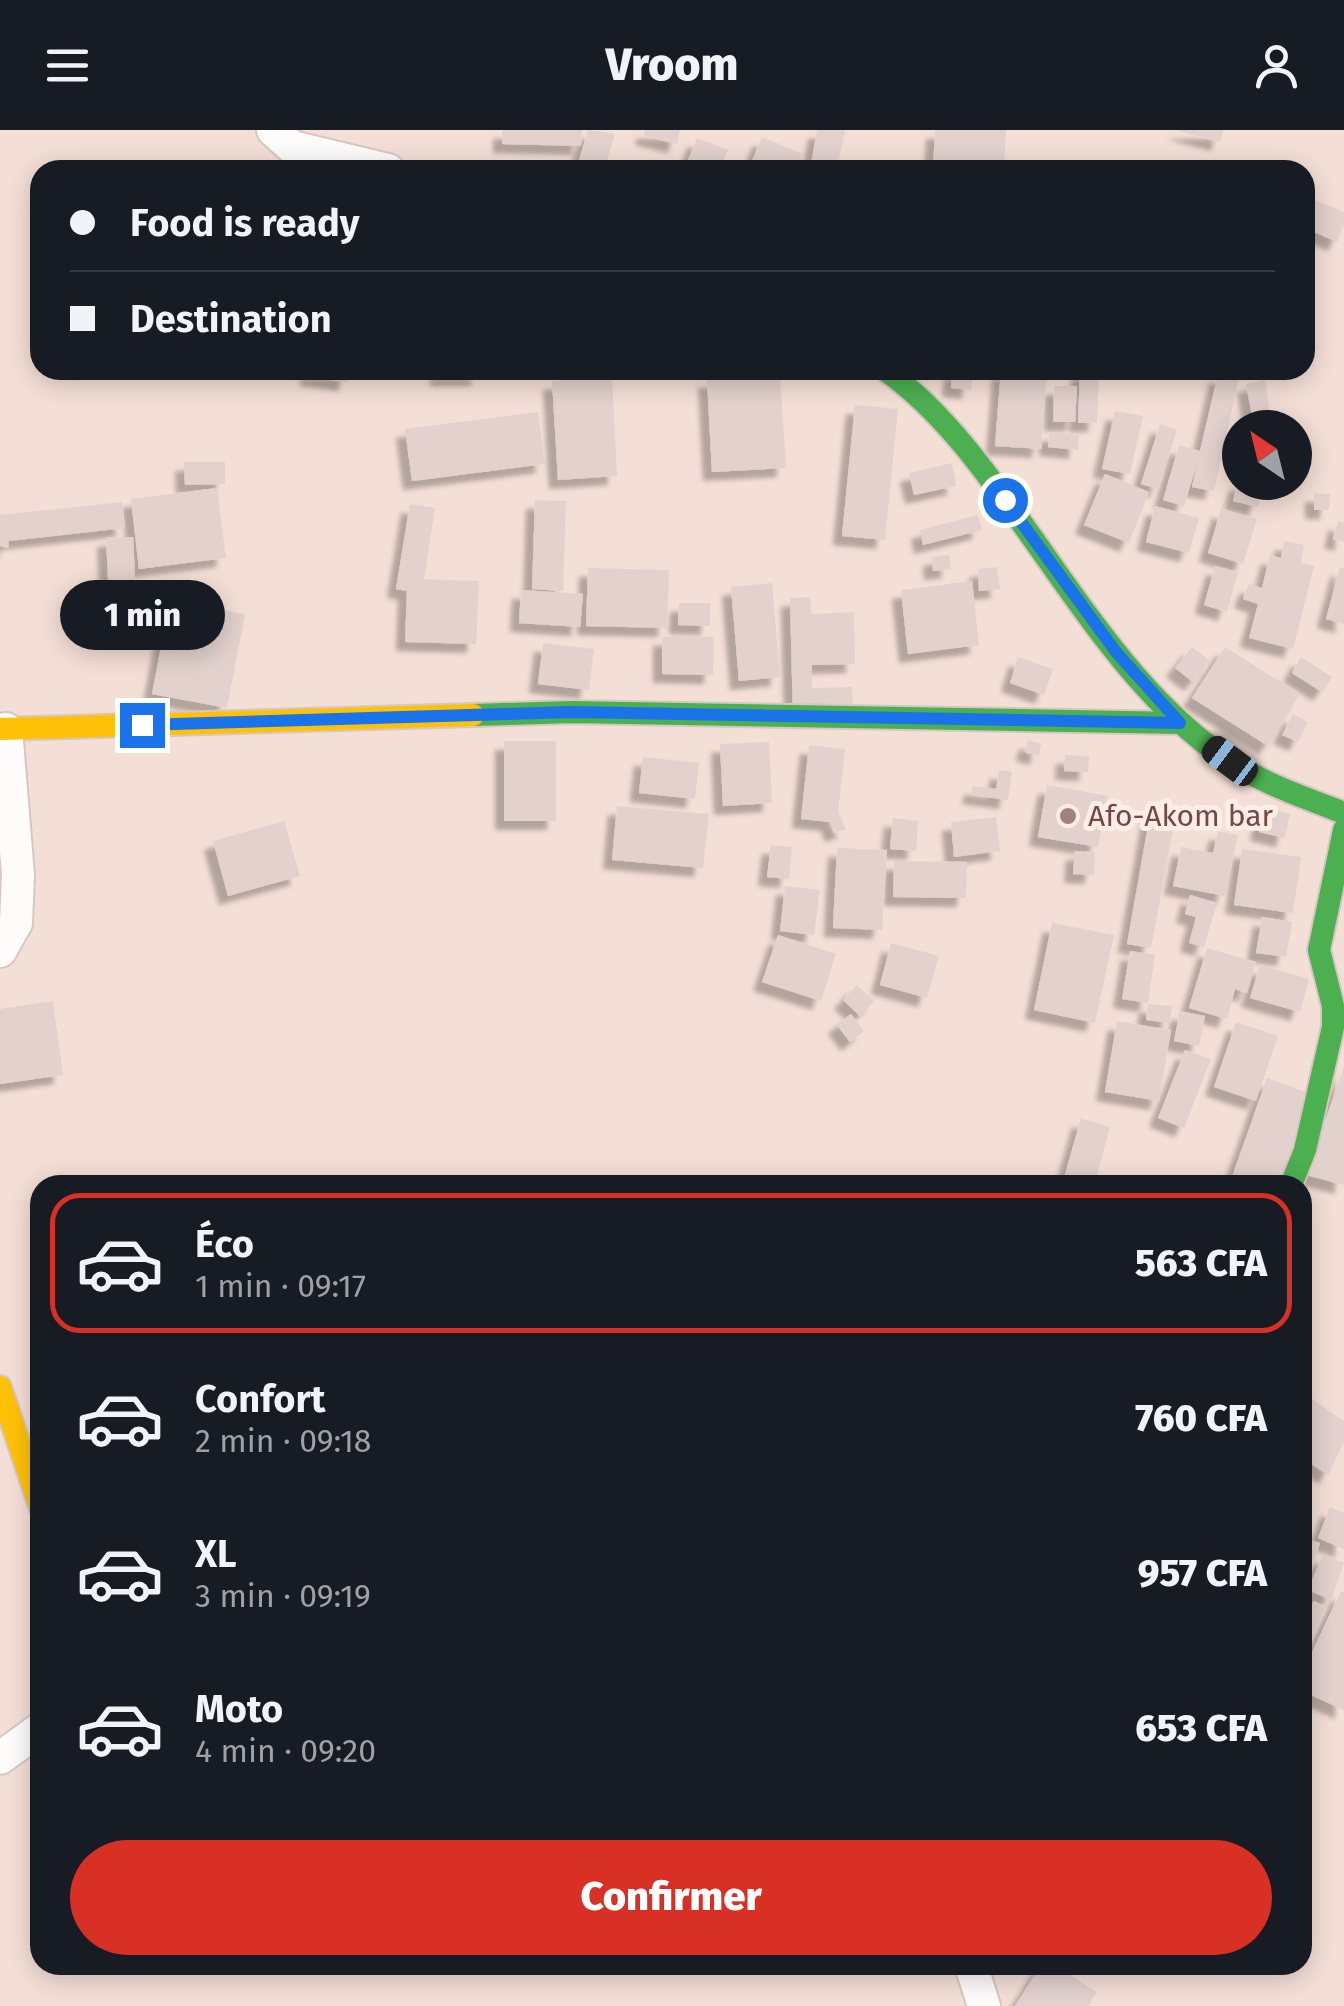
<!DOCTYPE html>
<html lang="fr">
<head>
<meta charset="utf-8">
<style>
	:root { --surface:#171b24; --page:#20242c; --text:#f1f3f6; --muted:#9ea1a6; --line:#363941; --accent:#d93025 }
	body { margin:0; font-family:"Fira Sans",sans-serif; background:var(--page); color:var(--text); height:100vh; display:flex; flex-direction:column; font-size:38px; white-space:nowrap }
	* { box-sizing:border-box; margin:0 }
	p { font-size:32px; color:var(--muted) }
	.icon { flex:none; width:55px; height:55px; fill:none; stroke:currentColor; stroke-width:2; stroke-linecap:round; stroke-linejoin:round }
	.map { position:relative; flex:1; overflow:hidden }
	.sheet { position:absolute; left:30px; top:1045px; width:1282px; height:800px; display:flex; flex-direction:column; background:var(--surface); border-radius:30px; box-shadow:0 5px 25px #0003 }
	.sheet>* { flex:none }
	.hud { position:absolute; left:30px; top:30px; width:1285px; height:220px; border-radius:30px; box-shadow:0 5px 25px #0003; display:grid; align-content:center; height:220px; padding:0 40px; background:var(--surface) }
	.needle { width:65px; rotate:325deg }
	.fabs { position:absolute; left:1222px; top:280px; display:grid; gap:20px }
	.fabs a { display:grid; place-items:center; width:90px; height:90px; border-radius:50%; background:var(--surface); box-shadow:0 5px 25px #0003; font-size:50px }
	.end { position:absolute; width:45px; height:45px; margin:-22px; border:12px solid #1a73e8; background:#fff; box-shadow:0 0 0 5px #fff }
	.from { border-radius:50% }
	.bubble { position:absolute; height:70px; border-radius:35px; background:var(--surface); box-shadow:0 5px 25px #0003; font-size:32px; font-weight:800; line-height:70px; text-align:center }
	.car { position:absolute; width:30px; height:60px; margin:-30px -15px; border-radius:12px; box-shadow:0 0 8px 2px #0007; background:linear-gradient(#222 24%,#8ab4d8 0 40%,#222 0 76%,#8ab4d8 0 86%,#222 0) }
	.hud b { display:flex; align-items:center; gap:35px; height:95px; font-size:38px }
	.hud b+b { border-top:2px solid var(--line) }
	.hud i { width:25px; height:25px; background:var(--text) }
	ul { padding:18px 0 0; list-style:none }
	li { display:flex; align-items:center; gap:30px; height:140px; margin:0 20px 15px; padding:0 20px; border:5px solid transparent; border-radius:30px }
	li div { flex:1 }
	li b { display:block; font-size:38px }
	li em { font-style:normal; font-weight:800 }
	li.active { border-color:var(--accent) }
	li>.icon { width:90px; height:90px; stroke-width:1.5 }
	.cta { display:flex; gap:20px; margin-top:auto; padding:20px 40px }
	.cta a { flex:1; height:115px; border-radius:60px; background:var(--accent); color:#fff; font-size:40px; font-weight:800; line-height:115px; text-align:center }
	header { display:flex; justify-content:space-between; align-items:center; height:130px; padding:0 40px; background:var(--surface); font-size:45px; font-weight:800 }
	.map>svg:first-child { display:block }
	.residential { fill:#f4dfd6; fill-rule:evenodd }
	.building { fill:#e2d1cd; filter:url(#shadow) }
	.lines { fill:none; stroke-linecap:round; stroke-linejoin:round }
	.street-casing { stroke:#d7c7c3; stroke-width:36 }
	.fast-casing { stroke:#d7c6c2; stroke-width:26 }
	.slow-casing { stroke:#d7c6c2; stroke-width:26 }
	.street { stroke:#fefcfb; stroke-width:32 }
	.fast { stroke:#4caf50; stroke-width:22 }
	.slow { stroke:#ffc107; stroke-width:22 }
	.route { stroke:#1a73e8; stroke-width:12 }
	.poi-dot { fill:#a2827d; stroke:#ffeee5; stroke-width:4 }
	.labels { text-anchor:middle; stroke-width:10; stroke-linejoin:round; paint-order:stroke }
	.poi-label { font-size:30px; fill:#744945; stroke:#ffeee5; text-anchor:start }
</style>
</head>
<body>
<header><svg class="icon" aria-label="menu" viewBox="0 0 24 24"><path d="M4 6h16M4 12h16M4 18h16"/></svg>Vroom<svg class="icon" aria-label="person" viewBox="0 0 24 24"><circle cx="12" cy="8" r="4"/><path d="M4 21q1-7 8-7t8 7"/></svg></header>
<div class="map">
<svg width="1344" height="1876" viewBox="0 0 1344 1876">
	<defs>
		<filter id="shadow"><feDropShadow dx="-9" dy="9" stdDeviation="2.5" flood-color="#0004"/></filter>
	</defs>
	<rect width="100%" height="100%" fill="#f6ebe5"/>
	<!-- residential -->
	<path class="residential" d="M0,0H1344V1876H0ZM40,40H1305V240H40ZM1240,298H1295V352H1240ZM40,1055H1302V1835H40Z"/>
	<!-- building -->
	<g class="building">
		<polygon points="502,0 582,0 581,16 502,14"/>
		<polygon points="588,0 615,4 604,40 576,40"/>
		<polygon points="645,0 680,0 677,14 644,6"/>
		<polygon points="817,0 845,0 837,40 810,40"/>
		<polygon points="935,0 1006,0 1004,40 933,40"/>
		<polygon points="1175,0 1223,0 1220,12"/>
		<polygon points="762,7 803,24 796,40 748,40"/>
		<polygon points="697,8 728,20 720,40 684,40"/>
		<polygon points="1305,66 1344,82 1344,95 1337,112 1305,98"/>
		<polygon points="310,240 349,240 348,252 309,247"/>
		<rect x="439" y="240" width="41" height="7"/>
		<polygon points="953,240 973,240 971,260 951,258"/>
		<polygon points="1001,240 1047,241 1041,319 995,316"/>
		<polygon points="1080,240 1099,240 1097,293 1078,293"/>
		<polygon points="780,244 786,338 712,342 707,249"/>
		<polygon points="1218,244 1239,248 1214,361 1192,357 1197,333 1184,376 1163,370 1179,315 1200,321"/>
		<polygon points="612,247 617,346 558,350 552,251"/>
		<polygon points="1265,250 1272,294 1254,297 1246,254"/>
		<polygon points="1054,256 1077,256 1075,292 1053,292"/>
		<polygon points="855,275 898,279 885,410 842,406"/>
		<polygon points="1115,281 1143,286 1130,344 1102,339"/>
		<polygon points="538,282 545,334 412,351 405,299"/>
		<polygon points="1160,294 1177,300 1158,359 1141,354"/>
		<polygon points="1049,302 1079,305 1078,320 1048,317"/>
		<polygon points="184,332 225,332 225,354 185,355"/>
		<polygon points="952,333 956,356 914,365 909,343"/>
		<polygon points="1105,344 1149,362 1129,413 1084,395"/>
		<polygon points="1238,352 1264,352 1258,377 1233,371"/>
		<polygon points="217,358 226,428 139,439 131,369"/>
		<polygon points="1314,363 1330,364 1329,380 1314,380"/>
		<polygon points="535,370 566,371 563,461 532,459"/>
		<polygon points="122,372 125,398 9,411 8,418 0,416 0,385"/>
		<polygon points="410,374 435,378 424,449 479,451 476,514 405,512 407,461 396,459"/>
		<polygon points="1155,376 1199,388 1189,423 1146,412"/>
		<polygon points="1221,379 1257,389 1243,434 1208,423"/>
		<polygon points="978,385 982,400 923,415 920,400"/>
		<polygon points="1338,391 1344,393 1344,412 1333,409"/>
		<polygon points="133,407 137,488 110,490 106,408"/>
		<polygon points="1284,411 1304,415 1301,433 1314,436 1293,519 1249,508 1258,474 1243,469 1249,454 1262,458 1270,425 1281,428"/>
		<polygon points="949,425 951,439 933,441 932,427"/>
		<polygon points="1215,436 1238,442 1227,482 1204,475"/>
		<polygon points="997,437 1000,459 979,461 978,439"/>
		<polygon points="1340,437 1344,438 1344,494 1326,489"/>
		<polygon points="588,438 669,440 667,498 586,496"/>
		<polygon points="972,451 979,515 908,524 901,460"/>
		<polygon points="772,453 780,547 739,551 731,457"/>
		<polygon points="521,460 583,464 580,497 519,493"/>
		<polygon points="810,467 811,484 854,482 855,534 812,535 812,558 852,557 853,585 793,587 790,468"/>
		<polygon points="170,470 245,484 227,578 152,564"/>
		<polygon points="679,473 710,473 710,496 678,495"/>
		<polygon points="662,507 714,507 713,545 662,544"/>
		<polygon points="543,513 594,519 589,560 538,554"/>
		<polygon points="1192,517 1210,531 1193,552 1175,538"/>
		<polygon points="1225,517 1300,564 1268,616 1192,568"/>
		<polygon points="1018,527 1053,539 1044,565 1010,553"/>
		<polygon points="1301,527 1332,547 1322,562 1292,543"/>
		<polygon points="1293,584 1308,592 1298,612 1282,605"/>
		<polygon points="1028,610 1041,614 1039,626 1025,622"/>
		<rect x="504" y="611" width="52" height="80"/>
		<polygon points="769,612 772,673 723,676 720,614"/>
		<polygon points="809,615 845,619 838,682 846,699 834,703 830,692 801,689"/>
		<polygon points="1065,625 1089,626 1088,642 1064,641"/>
		<polygon points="643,627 699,633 695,669 639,663"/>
		<polygon points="999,640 1012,642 1008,670 971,665 973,656 996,659"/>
		<polygon points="1047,655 1108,666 1098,717 1038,707"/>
		<polygon points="617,676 709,684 703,738 612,730"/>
		<polygon points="1264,678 1290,684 1285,708 1259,702"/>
		<polygon points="1151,679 1176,683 1151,818 1127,814"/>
		<polygon points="996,687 1000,721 954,727 951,692"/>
		<polygon points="893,688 918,691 916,721 890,719"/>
		<polygon points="284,691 300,746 228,766 213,711"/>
		<polygon points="1218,701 1238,705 1225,766 1173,756 1181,717 1213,723"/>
		<polygon points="771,715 792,717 789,749 767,747"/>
		<polygon points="837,718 887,720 882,800 833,798"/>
		<polygon points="1242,719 1301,727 1293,783 1234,775"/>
		<polygon points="1075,721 1095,722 1094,745 1073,744"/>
		<polygon points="894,731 967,732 966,768 893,767"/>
		<polygon points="785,756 820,760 814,805 780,801"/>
		<polygon points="1190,765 1217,773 1204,817 1189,813 1196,787 1185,784"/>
		<polygon points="1262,787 1292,792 1286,827 1256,823"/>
		<polygon points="1052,793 1114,805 1095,893 1034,880"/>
		<polygon points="778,805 836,824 821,871 762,852"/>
		<polygon points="891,813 939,826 927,868 880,855"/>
		<polygon points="1207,818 1256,832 1247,863 1235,859 1227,889 1189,878"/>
		<polygon points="1130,821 1155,825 1148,873 1122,869"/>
		<polygon points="1260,835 1309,849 1300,882 1250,868"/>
		<polygon points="857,855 874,871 860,886 843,870"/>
		<polygon points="53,871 63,945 0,954 0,879"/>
		<polygon points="1148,874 1172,876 1170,893 1146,890"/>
		<polygon points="1180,881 1205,886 1199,916 1174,911"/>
		<polygon points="851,884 864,901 850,912 837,895"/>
		<polygon points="1117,891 1171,900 1159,971 1105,962"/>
		<polygon points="1236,892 1278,906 1256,971 1214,957"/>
		<polygon points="1185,920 1211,929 1184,998 1158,988"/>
		<polygon points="1344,937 1344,1055 1306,1045"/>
		<polygon points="1267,948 1311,964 1279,1055 1257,1055 1232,1047"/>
		<polygon points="1081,988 1110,997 1094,1055 1062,1055"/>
		<polygon points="1306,1265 1344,1291 1344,1312 1328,1345 1302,1328 1302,1271"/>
		<polygon points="1330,1377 1344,1383 1344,1419 1318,1408"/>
		<polygon points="1302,1407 1320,1413 1306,1452 1302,1451"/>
		<polygon points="1323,1424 1344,1433 1331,1470 1308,1460"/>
		<polygon points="1341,1461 1344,1462 1344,1580 1302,1561 1302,1543"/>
		<polygon points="1314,1471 1327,1477 1302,1531 1302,1497"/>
		<polygon points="1041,1835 1055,1835 1097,1862 1088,1876 1015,1876"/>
	</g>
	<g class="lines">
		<defs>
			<g id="street">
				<polyline points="273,0 292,17 388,40"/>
				<polyline points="0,821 16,793 18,745 6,599"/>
				<polyline points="0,1628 40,1599"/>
				<polyline points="971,1835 984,1876"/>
			</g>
			<g id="fast">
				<path d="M885,240C942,280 987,343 1026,399C1087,484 1148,581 1239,637C1272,657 1309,669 1344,683"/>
				<polyline points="473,585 572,582 1180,593"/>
				<polyline points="1291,1055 1305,1020 1333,897 1333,876 1319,820 1344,700"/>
			</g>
			<g id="slow">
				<polyline points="0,599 473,585"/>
				<polyline points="0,1257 40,1376"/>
			</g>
		</defs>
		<!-- street casing -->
		<use href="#street" class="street-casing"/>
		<!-- fast casing -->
		<use href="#fast" class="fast-casing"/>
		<!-- slow casing -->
		<use href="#slow" class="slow-casing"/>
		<!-- street -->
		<use href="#street" class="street"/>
		<!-- fast -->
		<use href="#fast" class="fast"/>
		<!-- slow -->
		<use href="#slow" class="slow"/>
	</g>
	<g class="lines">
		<!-- route -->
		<polyline class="route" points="142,595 572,582 1180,593 1116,522 1005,370"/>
	</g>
	<!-- markers -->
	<circle class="poi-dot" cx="1068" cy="686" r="10"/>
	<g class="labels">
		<!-- poi labels -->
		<g class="poi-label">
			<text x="1088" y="696">Afo-Akom bar</text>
		</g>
	</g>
</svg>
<div class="fabs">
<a><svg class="needle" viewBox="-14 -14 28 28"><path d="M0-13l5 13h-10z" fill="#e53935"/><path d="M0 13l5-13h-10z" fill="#9ea1a6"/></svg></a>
</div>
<i class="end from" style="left:1005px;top:370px"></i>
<i class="end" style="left:142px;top:595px"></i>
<div class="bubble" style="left:60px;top:450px;width:165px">1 min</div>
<i class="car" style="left:1230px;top:631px;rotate:307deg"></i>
<div class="hud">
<b><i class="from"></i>Food is ready</b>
<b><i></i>Destination</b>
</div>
<section class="sheet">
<ul>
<li class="active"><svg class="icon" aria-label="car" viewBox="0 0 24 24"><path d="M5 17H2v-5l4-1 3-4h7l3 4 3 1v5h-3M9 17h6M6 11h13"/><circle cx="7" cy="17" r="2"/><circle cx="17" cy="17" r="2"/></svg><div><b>Éco</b><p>1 min · 09:17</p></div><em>563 CFA</em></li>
<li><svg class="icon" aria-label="car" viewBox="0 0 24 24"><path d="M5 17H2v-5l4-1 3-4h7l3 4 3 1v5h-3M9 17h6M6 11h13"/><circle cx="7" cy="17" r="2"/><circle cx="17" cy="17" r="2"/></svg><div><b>Confort</b><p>2 min · 09:18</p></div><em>760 CFA</em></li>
<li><svg class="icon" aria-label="car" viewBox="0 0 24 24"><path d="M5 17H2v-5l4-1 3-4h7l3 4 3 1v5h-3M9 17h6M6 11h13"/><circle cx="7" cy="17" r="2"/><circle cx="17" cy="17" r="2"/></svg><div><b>XL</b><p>3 min · 09:19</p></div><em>957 CFA</em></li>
<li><svg class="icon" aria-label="car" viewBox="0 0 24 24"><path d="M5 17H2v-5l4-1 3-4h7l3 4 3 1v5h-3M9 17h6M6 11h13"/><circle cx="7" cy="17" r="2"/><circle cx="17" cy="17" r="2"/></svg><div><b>Moto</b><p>4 min · 09:20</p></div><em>653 CFA</em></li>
</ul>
<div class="cta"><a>Confirmer</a></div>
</section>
</div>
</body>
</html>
